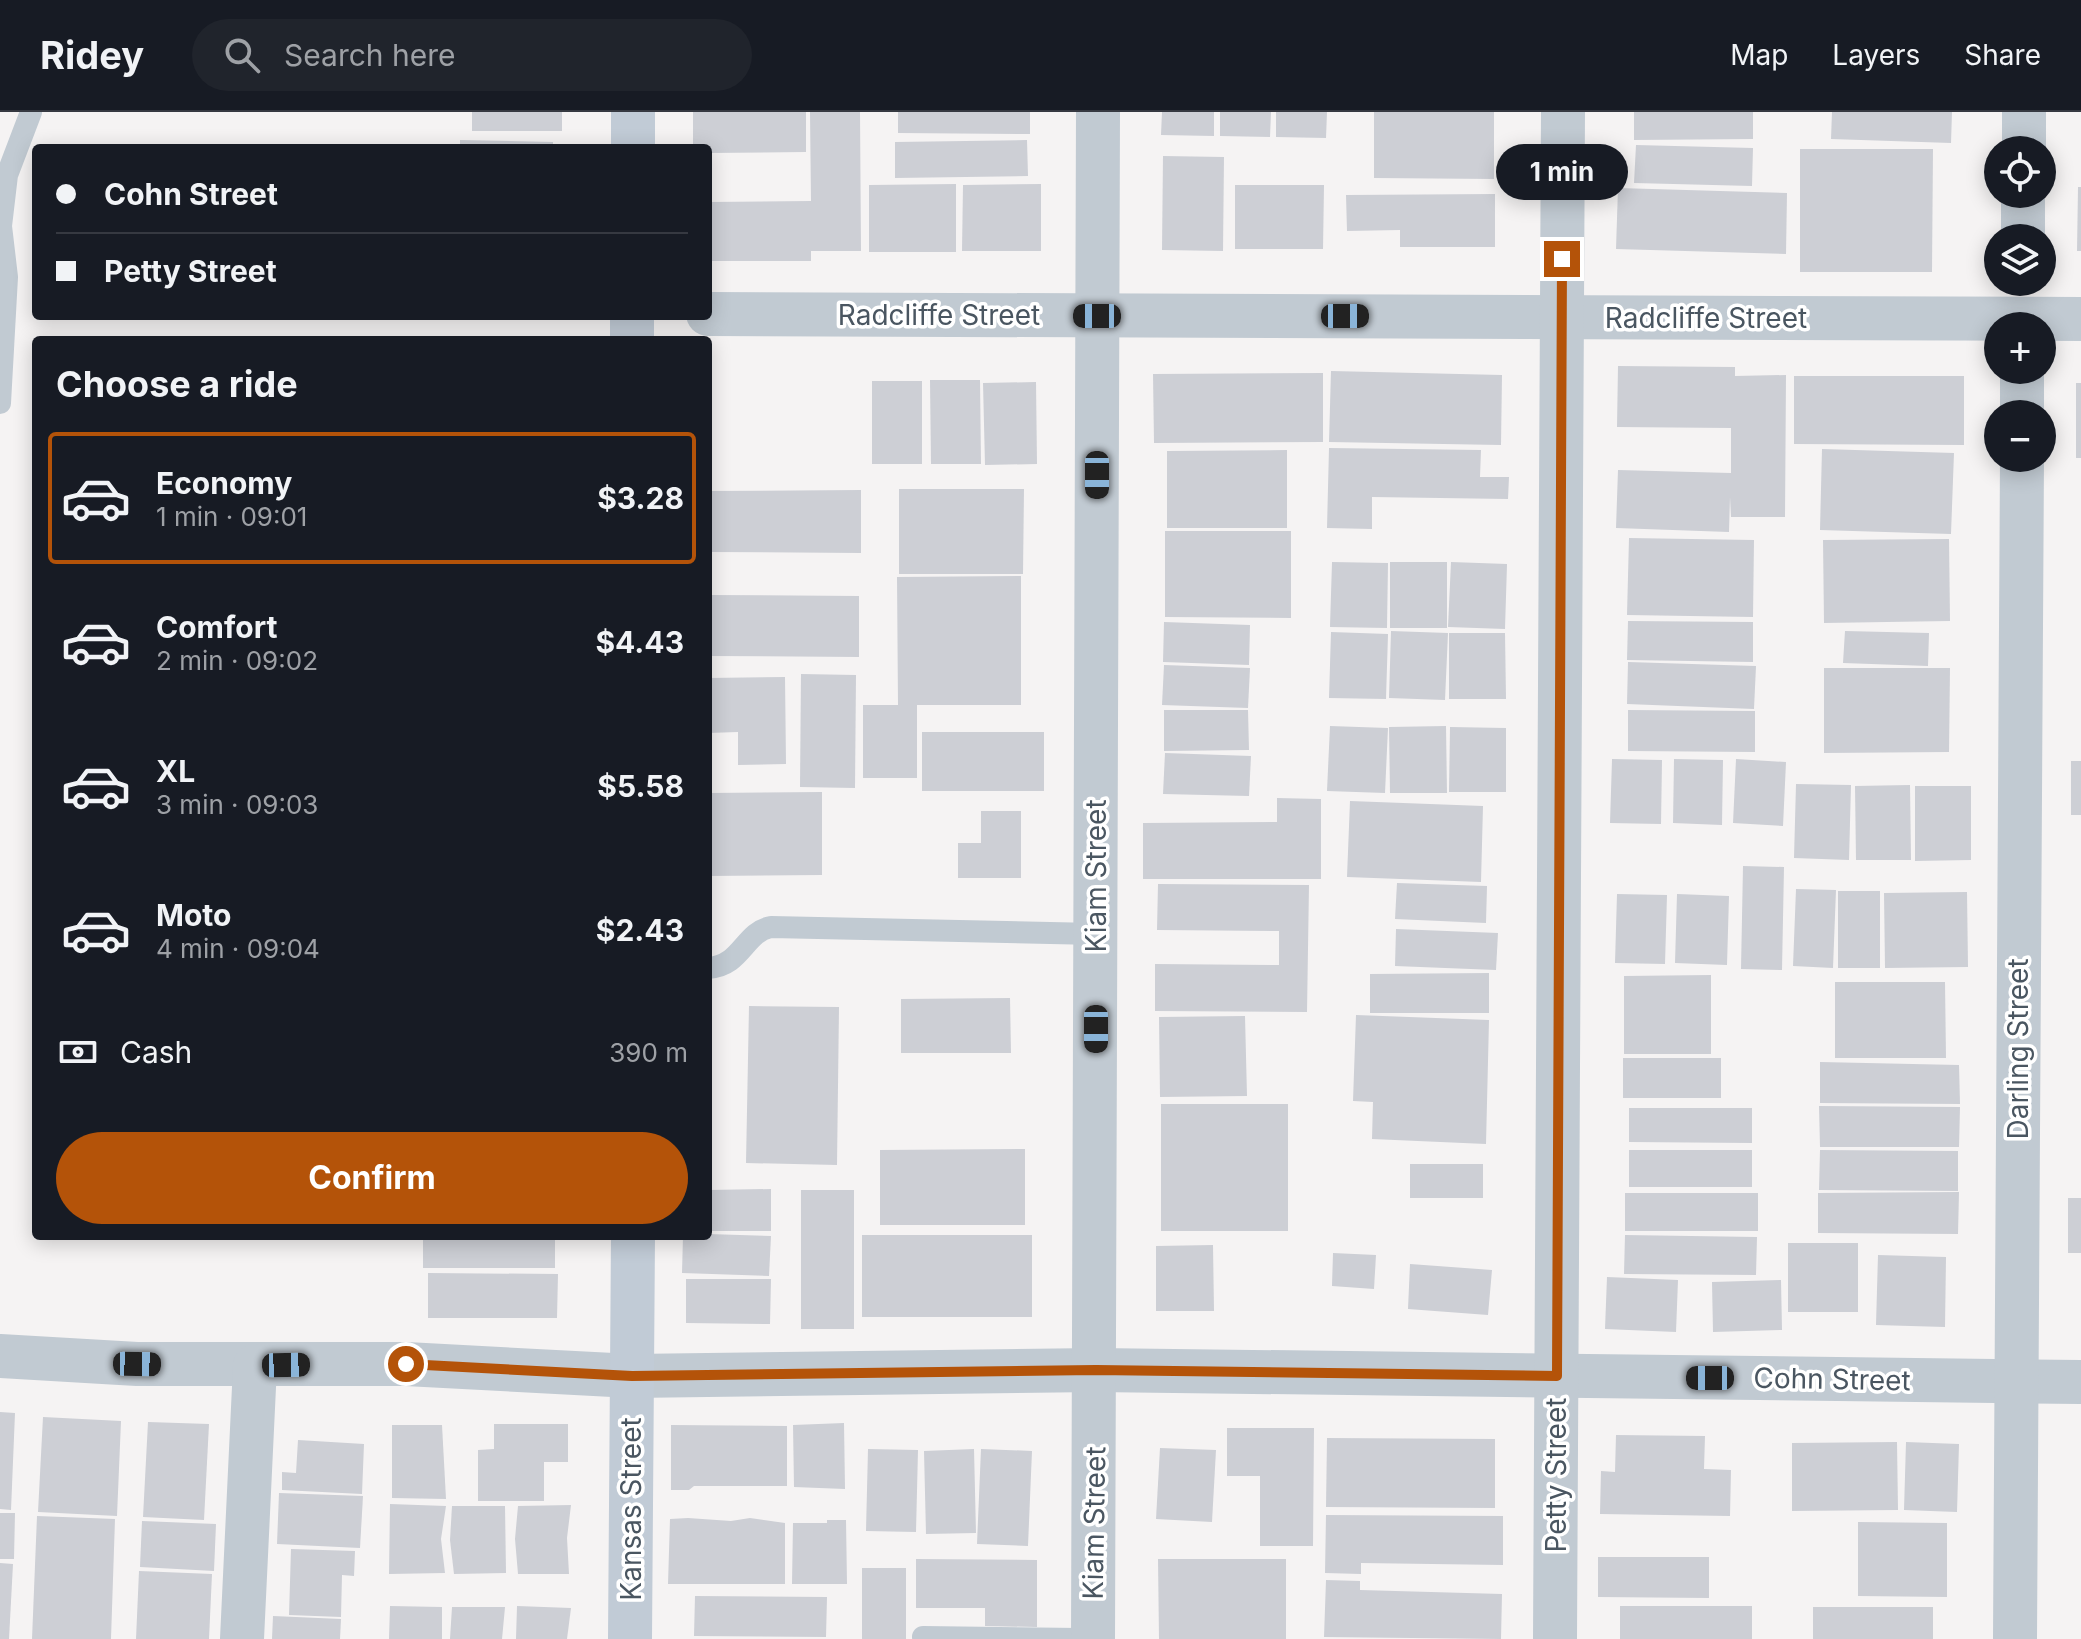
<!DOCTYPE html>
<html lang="en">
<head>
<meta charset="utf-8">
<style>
	:root { --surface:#171b24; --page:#20242c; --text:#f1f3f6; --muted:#9ea1a6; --line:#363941; --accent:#b45309 }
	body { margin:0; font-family:Inter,sans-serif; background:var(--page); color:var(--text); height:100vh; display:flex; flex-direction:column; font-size:30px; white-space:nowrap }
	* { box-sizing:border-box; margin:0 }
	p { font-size:26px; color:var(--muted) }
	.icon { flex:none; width:44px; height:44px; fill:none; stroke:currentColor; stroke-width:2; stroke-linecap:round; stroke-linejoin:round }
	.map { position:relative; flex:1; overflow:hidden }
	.side { position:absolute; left:32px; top:224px; width:680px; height:904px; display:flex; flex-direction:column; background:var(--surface); border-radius:8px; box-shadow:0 4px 20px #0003 }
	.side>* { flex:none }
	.banner { position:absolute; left:32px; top:32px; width:680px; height:176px; border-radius:8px; box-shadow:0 4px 20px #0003; display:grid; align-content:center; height:176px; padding:0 24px; background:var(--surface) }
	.fabs { position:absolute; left:1984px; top:24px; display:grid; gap:16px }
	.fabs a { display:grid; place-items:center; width:72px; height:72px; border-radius:50%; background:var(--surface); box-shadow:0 4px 20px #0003; font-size:40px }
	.end { position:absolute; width:36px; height:36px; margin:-18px; border:10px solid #b45309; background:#fff; box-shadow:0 0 0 4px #fff }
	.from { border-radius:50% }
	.bubble { position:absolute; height:56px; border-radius:28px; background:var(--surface); box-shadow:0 4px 20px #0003; font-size:26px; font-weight:700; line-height:56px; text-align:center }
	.car { position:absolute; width:24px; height:48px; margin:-24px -12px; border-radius:10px; box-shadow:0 0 6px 2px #0007; background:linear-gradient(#222 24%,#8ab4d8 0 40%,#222 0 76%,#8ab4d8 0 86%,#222 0) }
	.banner b { display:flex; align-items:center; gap:28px; height:76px; font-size:30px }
	.banner b+b { border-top:2px solid var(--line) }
	.banner i { width:20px; height:20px; background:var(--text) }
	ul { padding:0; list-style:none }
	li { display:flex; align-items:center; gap:24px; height:132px; margin:0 16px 12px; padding:0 8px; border:4px solid transparent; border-radius:8px }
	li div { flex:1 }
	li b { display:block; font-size:30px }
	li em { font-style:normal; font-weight:700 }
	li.active { border-color:var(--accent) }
	li>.icon { width:72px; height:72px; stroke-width:1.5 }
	h2 { padding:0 24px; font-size:36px; line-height:96px }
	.pay { display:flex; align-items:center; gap:20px; height:88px; padding:0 24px; font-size:30px }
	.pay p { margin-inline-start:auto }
	.primary-button { display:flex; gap:16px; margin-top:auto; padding:16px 24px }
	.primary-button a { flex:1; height:92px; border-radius:48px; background:var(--accent); color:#fff; font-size:32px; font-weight:700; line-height:92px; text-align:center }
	header { display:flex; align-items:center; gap:48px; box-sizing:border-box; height:112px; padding:0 40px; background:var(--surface); border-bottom:2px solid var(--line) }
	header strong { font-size:38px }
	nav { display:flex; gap:44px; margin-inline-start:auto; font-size:28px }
	.search { width:560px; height:72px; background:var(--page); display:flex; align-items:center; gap:20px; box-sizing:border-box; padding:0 28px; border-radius:44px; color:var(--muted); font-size:30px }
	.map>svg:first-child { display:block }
	.building { fill:#cdcfd5 }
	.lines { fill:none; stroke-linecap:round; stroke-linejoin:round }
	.lane { stroke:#c1cad2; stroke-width:22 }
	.street { stroke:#c1cad2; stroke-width:44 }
	.secondary { stroke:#c1cbd6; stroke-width:44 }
	.route { stroke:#b45309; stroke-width:10 }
	.labels { text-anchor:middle; stroke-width:7; stroke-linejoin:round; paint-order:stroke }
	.street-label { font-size:28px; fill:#4a5661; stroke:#fff }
</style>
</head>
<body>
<header>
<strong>Ridey</strong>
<div class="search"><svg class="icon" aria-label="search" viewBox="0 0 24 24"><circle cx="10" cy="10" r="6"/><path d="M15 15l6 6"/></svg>Search here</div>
<nav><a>Map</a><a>Layers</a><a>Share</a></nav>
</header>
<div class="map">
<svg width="2081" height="1527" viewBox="0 0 2081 1527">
	<rect width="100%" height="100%" fill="#f5f3f3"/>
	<!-- building -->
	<g class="building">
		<rect x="472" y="0" width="90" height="19"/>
		<polygon points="693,0 806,0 806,40 708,41 708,36 693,36"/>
		<polygon points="810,0 860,0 861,139 811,139 811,149 708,149 708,90 811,89"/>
		<polygon points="898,0 1030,0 1030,22 898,21"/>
		<polygon points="1162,0 1214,0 1214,24 1161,23"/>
		<polygon points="1220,0 1271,0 1270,25 1220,24"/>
		<polygon points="1276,0 1327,0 1326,26 1276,25"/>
		<polygon points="1374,0 1494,0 1494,67 1374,66"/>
		<polygon points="1634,0 1753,0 1753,27 1634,28"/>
		<polygon points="1832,0 1952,0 1951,31 1831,27"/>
		<polygon points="460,28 553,30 553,36 460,36"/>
		<polygon points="1027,28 1028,64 895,66 895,30"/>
		<polygon points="1636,33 1753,36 1752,74 1634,71"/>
		<polygon points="1800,37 1933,37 1932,160 1800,160"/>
		<polygon points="1163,44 1224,45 1223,139 1162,138"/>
		<polygon points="956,72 956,140 869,140 869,73"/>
		<polygon points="1041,72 1041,139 962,139 963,73"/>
		<polygon points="1235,73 1324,73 1323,137 1235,137"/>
		<polygon points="2078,75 2081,75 2081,139 2077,139"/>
		<polygon points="1618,76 1787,81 1786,142 1616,137"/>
		<polygon points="1495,82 1495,135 1400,135 1400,118 1347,119 1346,83"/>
		<polygon points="1618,254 1735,255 1735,264 1786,263 1785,405 1731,405 1730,385 1729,420 1616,416 1618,358 1731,361 1731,316 1617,315"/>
		<polygon points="1331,259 1502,263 1501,333 1329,330"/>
		<polygon points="1323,261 1323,330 1154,331 1153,262"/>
		<polygon points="1794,264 1964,264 1964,333 1794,332"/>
		<polygon points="930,268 980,268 981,352 931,352"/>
		<rect x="872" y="269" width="50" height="83"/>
		<polygon points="1036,270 1037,352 985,353 983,271"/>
		<rect x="2076" y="271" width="5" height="75"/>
		<polygon points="1329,336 1481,338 1480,365 1509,365 1508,387 1372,385 1372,417 1327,416"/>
		<polygon points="1822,337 1954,341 1951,422 1820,418"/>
		<polygon points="1287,338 1287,416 1167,416 1167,339"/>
		<polygon points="899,377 1024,377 1023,462 899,462"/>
		<polygon points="861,378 861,441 708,440 708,379"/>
		<polygon points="1165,419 1291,419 1291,506 1165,505"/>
		<polygon points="1629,426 1754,428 1753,505 1627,503"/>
		<polygon points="1949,427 1950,509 1824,511 1823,428"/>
		<polygon points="1332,450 1388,451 1387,516 1330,515"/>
		<rect x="1390" y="450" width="57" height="66"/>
		<polygon points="1451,450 1507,452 1505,517 1448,515"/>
		<polygon points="1021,464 1021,593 917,593 917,666 863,666 863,593 898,593 897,465"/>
		<polygon points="708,483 859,484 859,545 708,544"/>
		<polygon points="1628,509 1753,510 1753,550 1627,548"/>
		<polygon points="1164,510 1250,513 1249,553 1163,550"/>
		<polygon points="1391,519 1448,521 1445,588 1389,586"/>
		<polygon points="1845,519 1929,521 1928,554 1843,551"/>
		<polygon points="1331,520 1388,522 1386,587 1329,586"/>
		<polygon points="1449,521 1505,521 1506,587 1449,587"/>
		<polygon points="1628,550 1756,554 1754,597 1627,592"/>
		<polygon points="1164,553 1250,556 1248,596 1162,593"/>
		<polygon points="1824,556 1950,556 1949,640 1824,641"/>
		<polygon points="801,562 856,563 855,676 800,675"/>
		<polygon points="785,565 786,652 738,653 738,620 708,621 708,566"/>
		<polygon points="1164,598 1248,598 1249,638 1164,639"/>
		<polygon points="1628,598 1755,599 1755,640 1628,639"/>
		<polygon points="1330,614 1388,616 1385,681 1327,679"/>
		<polygon points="1446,614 1447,681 1390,681 1389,615"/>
		<polygon points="1450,615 1506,616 1506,680 1449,680"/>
		<rect x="922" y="620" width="122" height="59"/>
		<polygon points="1165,641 1251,644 1249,684 1163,682"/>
		<polygon points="1612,647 1662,648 1661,712 1610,711"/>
		<polygon points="1674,647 1723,648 1722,713 1673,711"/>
		<polygon points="1736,647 1786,650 1783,714 1733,711"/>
		<rect x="2071" y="649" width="10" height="54"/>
		<polygon points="1796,672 1851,673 1849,748 1794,746"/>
		<polygon points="1910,673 1911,748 1856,748 1855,674"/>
		<polygon points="1915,674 1971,674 1971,748 1915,749"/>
		<polygon points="822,680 822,763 708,764 708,681"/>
		<polygon points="1277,686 1321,687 1321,767 1143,767 1143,711 1277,710"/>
		<polygon points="1350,689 1483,694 1481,770 1347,765"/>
		<polygon points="981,699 1021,699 1021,766 958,766 958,731 981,731"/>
		<polygon points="1743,754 1784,755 1782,858 1741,857"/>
		<polygon points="1397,771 1487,774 1486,811 1395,807"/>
		<polygon points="1158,772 1309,773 1307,900 1155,899 1155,852 1279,853 1279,819 1157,818"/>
		<polygon points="1796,777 1836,778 1833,856 1793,854"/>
		<rect x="1838" y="779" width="42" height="77"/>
		<polygon points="1967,780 1968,855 1885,856 1884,781"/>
		<polygon points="1617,782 1667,783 1665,852 1615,851"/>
		<polygon points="1677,782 1729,784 1727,853 1675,851"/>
		<polygon points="1396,817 1498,821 1496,858 1395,854"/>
		<polygon points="1489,861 1489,901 1370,901 1370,862"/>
		<polygon points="1711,863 1711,942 1624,942 1624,864"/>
		<polygon points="1835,870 1945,870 1946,946 1835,946"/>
		<polygon points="1010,886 1011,941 901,941 901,887"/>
		<polygon points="749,894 839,895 837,1053 746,1051"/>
		<polygon points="1356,903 1489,908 1486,1032 1372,1027 1373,990 1353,989"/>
		<polygon points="1245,904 1247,984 1160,985 1159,905"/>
		<rect x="1623" y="946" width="98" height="40"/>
		<polygon points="1820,950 1959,953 1960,992 1820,991"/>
		<rect x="1161" y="992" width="127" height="127"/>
		<polygon points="1819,994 1960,995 1959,1035 1820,1035"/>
		<polygon points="1629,996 1752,996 1752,1031 1629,1030"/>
		<polygon points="1025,1037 1025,1113 880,1113 880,1038"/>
		<rect x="1629" y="1038" width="123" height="37"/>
		<polygon points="1820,1038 1958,1039 1958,1079 1819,1078"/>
		<rect x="1410" y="1052" width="73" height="34"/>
		<polygon points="771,1077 771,1119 708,1119 708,1078"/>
		<rect x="801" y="1078" width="53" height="139"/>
		<polygon points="1959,1080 1958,1122 1818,1121 1818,1081"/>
		<rect x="1625" y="1081" width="133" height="38"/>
		<rect x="2068" y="1086" width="13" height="55"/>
		<polygon points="708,1122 771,1124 769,1164 682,1161 683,1124"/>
		<rect x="862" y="1123" width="170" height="82"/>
		<polygon points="1625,1123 1757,1125 1756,1163 1624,1162"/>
		<rect x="423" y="1124" width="132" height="32"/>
		<rect x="1788" y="1131" width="70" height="69"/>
		<polygon points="1213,1133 1214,1199 1156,1199 1156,1134"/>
		<polygon points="1333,1141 1376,1143 1374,1177 1332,1174"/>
		<polygon points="1878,1143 1946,1145 1945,1215 1876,1213"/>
		<polygon points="1410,1152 1492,1158 1488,1203 1408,1197"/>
		<polygon points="428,1161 558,1162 557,1206 428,1206"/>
		<polygon points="1607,1165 1678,1168 1676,1220 1605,1217"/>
		<polygon points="686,1167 771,1167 770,1212 686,1211"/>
		<polygon points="1781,1168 1782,1218 1713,1220 1712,1170"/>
		<polygon points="0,1300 15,1301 11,1398 0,1397"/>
		<polygon points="43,1305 121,1309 117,1404 38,1400"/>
		<polygon points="148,1310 209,1312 204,1408 143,1405"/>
		<polygon points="844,1311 845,1377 794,1375 793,1313"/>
		<polygon points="494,1312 568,1312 568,1350 544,1350 544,1389 478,1389 478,1338 494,1337"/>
		<polygon points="392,1313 442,1313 446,1387 392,1386"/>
		<polygon points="671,1313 787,1314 787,1374 694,1374 689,1378 671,1378"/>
		<polygon points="1227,1316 1314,1316 1313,1434 1260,1434 1260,1364 1227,1364"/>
		<polygon points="1616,1323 1705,1324 1704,1357 1731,1358 1730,1404 1600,1402 1601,1359 1615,1360"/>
		<polygon points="1327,1326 1495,1327 1495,1396 1326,1395"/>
		<polygon points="298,1328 364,1332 362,1382 282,1378 282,1360 296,1361"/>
		<polygon points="1897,1330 1898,1398 1792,1399 1792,1331"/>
		<polygon points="1906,1330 1959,1332 1957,1400 1904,1398"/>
		<polygon points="1160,1336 1216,1338 1212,1410 1156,1407"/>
		<polygon points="868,1337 918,1338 916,1420 866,1419"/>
		<polygon points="974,1337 976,1421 926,1422 924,1339"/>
		<polygon points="981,1337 1032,1339 1028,1434 977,1432"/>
		<polygon points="279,1381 363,1384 360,1436 277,1432"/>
		<polygon points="390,1392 446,1394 441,1427 445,1461 389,1462"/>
		<polygon points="571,1393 567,1426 569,1462 518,1462 515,1427 518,1394"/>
		<polygon points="452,1394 505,1394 506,1461 454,1462 450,1428"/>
		<polygon points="0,1401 15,1401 14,1447 0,1447"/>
		<polygon points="1326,1403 1503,1404 1503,1453 1361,1451 1361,1462 1325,1461"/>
		<polygon points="37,1404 115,1407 111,1527 32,1527"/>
		<polygon points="688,1406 731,1409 750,1406 785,1411 785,1472 668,1472 670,1407"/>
		<polygon points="827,1408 846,1408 847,1472 792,1472 793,1411 827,1411"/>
		<polygon points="142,1409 216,1412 214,1459 140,1455"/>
		<polygon points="1858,1410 1947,1411 1947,1485 1858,1484"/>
		<polygon points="291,1437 355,1439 354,1464 342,1463 341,1505 289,1503"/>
		<polygon points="1598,1445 1709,1445 1709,1486 1598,1485"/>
		<polygon points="916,1447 1037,1448 1037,1515 985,1514 985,1496 916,1496"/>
		<polygon points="1158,1447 1286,1447 1286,1527 1159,1527"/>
		<polygon points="0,1451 13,1452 9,1527 0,1527"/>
		<rect x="862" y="1456" width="44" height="71"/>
		<polygon points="139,1459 212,1462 209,1527 136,1527"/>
		<polygon points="1326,1468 1360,1469 1360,1478 1502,1482 1501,1527 1324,1525"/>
		<polygon points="695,1484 827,1485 826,1525 694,1524"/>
		<polygon points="390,1494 442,1495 442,1527 389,1527"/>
		<polygon points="517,1494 571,1496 567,1527 516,1527"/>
		<rect x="1620" y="1494" width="132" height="33"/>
		<polygon points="452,1495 505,1495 502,1527 450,1527"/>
		<rect x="1813" y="1495" width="120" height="32"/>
		<polygon points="273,1504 341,1507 340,1527 272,1527"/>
	</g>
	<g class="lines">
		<!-- lane -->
		<g class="lane">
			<polyline points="0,291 7,165 1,114 7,63 31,0"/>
			<path d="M708,856C742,854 744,820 771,815L1096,822"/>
			<polyline points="923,1525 1079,1527"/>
		</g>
		<!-- street -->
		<g class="street">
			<polyline points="2024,38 2024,0"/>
			<polyline points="2023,126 2023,82"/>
			<polyline points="708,202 2081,207"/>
			<polyline points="2022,302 2022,258"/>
			<polyline points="0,1244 137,1252 406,1252 632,1264 1096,1258 2081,1270"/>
			<polyline points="242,1527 255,1254"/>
			<polyline points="1093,1527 1098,0"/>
			<polyline points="1555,1527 1563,0"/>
			<polyline points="2015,1527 2022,346"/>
		</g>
		<!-- secondary -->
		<g class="secondary">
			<polyline points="633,36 633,0"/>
			<polyline points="632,204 632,228"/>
			<polyline points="630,1527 633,1124"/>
		</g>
	</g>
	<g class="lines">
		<!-- route -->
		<polyline class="route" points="406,1252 632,1264 1096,1258 1557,1264 1562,147"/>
	</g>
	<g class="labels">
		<!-- street labels -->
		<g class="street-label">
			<text x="939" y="213">Radcliffe Street</text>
			<text x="1706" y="216">Radcliffe Street</text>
			<text transform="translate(1096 764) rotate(-90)" y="10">Kiam Street</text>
			<text transform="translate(2018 937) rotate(-90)" y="10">Darling Street</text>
			<text transform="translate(1832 1267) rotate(1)" y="10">Cohn Street</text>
			<text transform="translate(1556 1363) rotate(-90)" y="10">Petty Street</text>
			<text transform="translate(631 1397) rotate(-90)" y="10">Kansas Street</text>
			<text transform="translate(1094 1411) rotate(-89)" y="10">Kiam Street</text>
		</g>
	</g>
</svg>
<div class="fabs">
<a><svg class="icon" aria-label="locate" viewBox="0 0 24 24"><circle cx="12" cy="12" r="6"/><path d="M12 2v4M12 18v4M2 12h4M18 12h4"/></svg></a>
<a><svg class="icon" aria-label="layers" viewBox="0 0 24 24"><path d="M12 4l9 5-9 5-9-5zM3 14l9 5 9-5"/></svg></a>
<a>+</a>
<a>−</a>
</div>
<i class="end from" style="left:406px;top:1252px"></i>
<i class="end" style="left:1562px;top:147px"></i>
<div class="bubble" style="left:1496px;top:32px;width:132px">1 min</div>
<i class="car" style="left:1097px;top:204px;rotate:270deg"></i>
<i class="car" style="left:1345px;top:204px;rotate:90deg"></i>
<i class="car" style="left:1097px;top:363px;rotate:180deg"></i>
<i class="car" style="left:1096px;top:917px;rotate:180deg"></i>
<i class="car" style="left:137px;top:1252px;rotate:91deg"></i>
<i class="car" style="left:286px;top:1253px;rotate:89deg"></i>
<i class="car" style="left:1710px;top:1266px;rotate:270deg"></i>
<div class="banner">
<b><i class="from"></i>Cohn Street</b>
<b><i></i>Petty Street</b>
</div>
<section class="side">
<h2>Choose a ride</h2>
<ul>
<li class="active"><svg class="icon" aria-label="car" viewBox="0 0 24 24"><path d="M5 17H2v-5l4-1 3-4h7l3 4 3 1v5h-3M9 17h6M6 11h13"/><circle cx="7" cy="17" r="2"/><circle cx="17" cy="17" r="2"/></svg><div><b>Economy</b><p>1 min · 09:01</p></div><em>$3.28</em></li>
<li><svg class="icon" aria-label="car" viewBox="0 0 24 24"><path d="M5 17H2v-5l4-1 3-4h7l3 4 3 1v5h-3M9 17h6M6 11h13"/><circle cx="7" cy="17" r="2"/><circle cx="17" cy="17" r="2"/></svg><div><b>Comfort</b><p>2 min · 09:02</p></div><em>$4.43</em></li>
<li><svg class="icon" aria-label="car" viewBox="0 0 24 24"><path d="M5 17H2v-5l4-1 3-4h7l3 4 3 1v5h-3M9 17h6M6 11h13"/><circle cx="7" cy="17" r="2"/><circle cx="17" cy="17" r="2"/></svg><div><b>XL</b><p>3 min · 09:03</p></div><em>$5.58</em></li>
<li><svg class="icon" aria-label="car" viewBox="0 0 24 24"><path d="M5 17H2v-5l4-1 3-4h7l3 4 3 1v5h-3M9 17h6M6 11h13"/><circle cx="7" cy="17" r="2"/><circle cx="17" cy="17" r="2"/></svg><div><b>Moto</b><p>4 min · 09:04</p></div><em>$2.43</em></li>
</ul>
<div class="pay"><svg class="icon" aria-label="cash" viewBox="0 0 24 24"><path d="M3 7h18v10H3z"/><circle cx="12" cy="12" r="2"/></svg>Cash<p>390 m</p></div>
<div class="primary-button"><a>Confirm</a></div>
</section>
</div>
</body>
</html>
